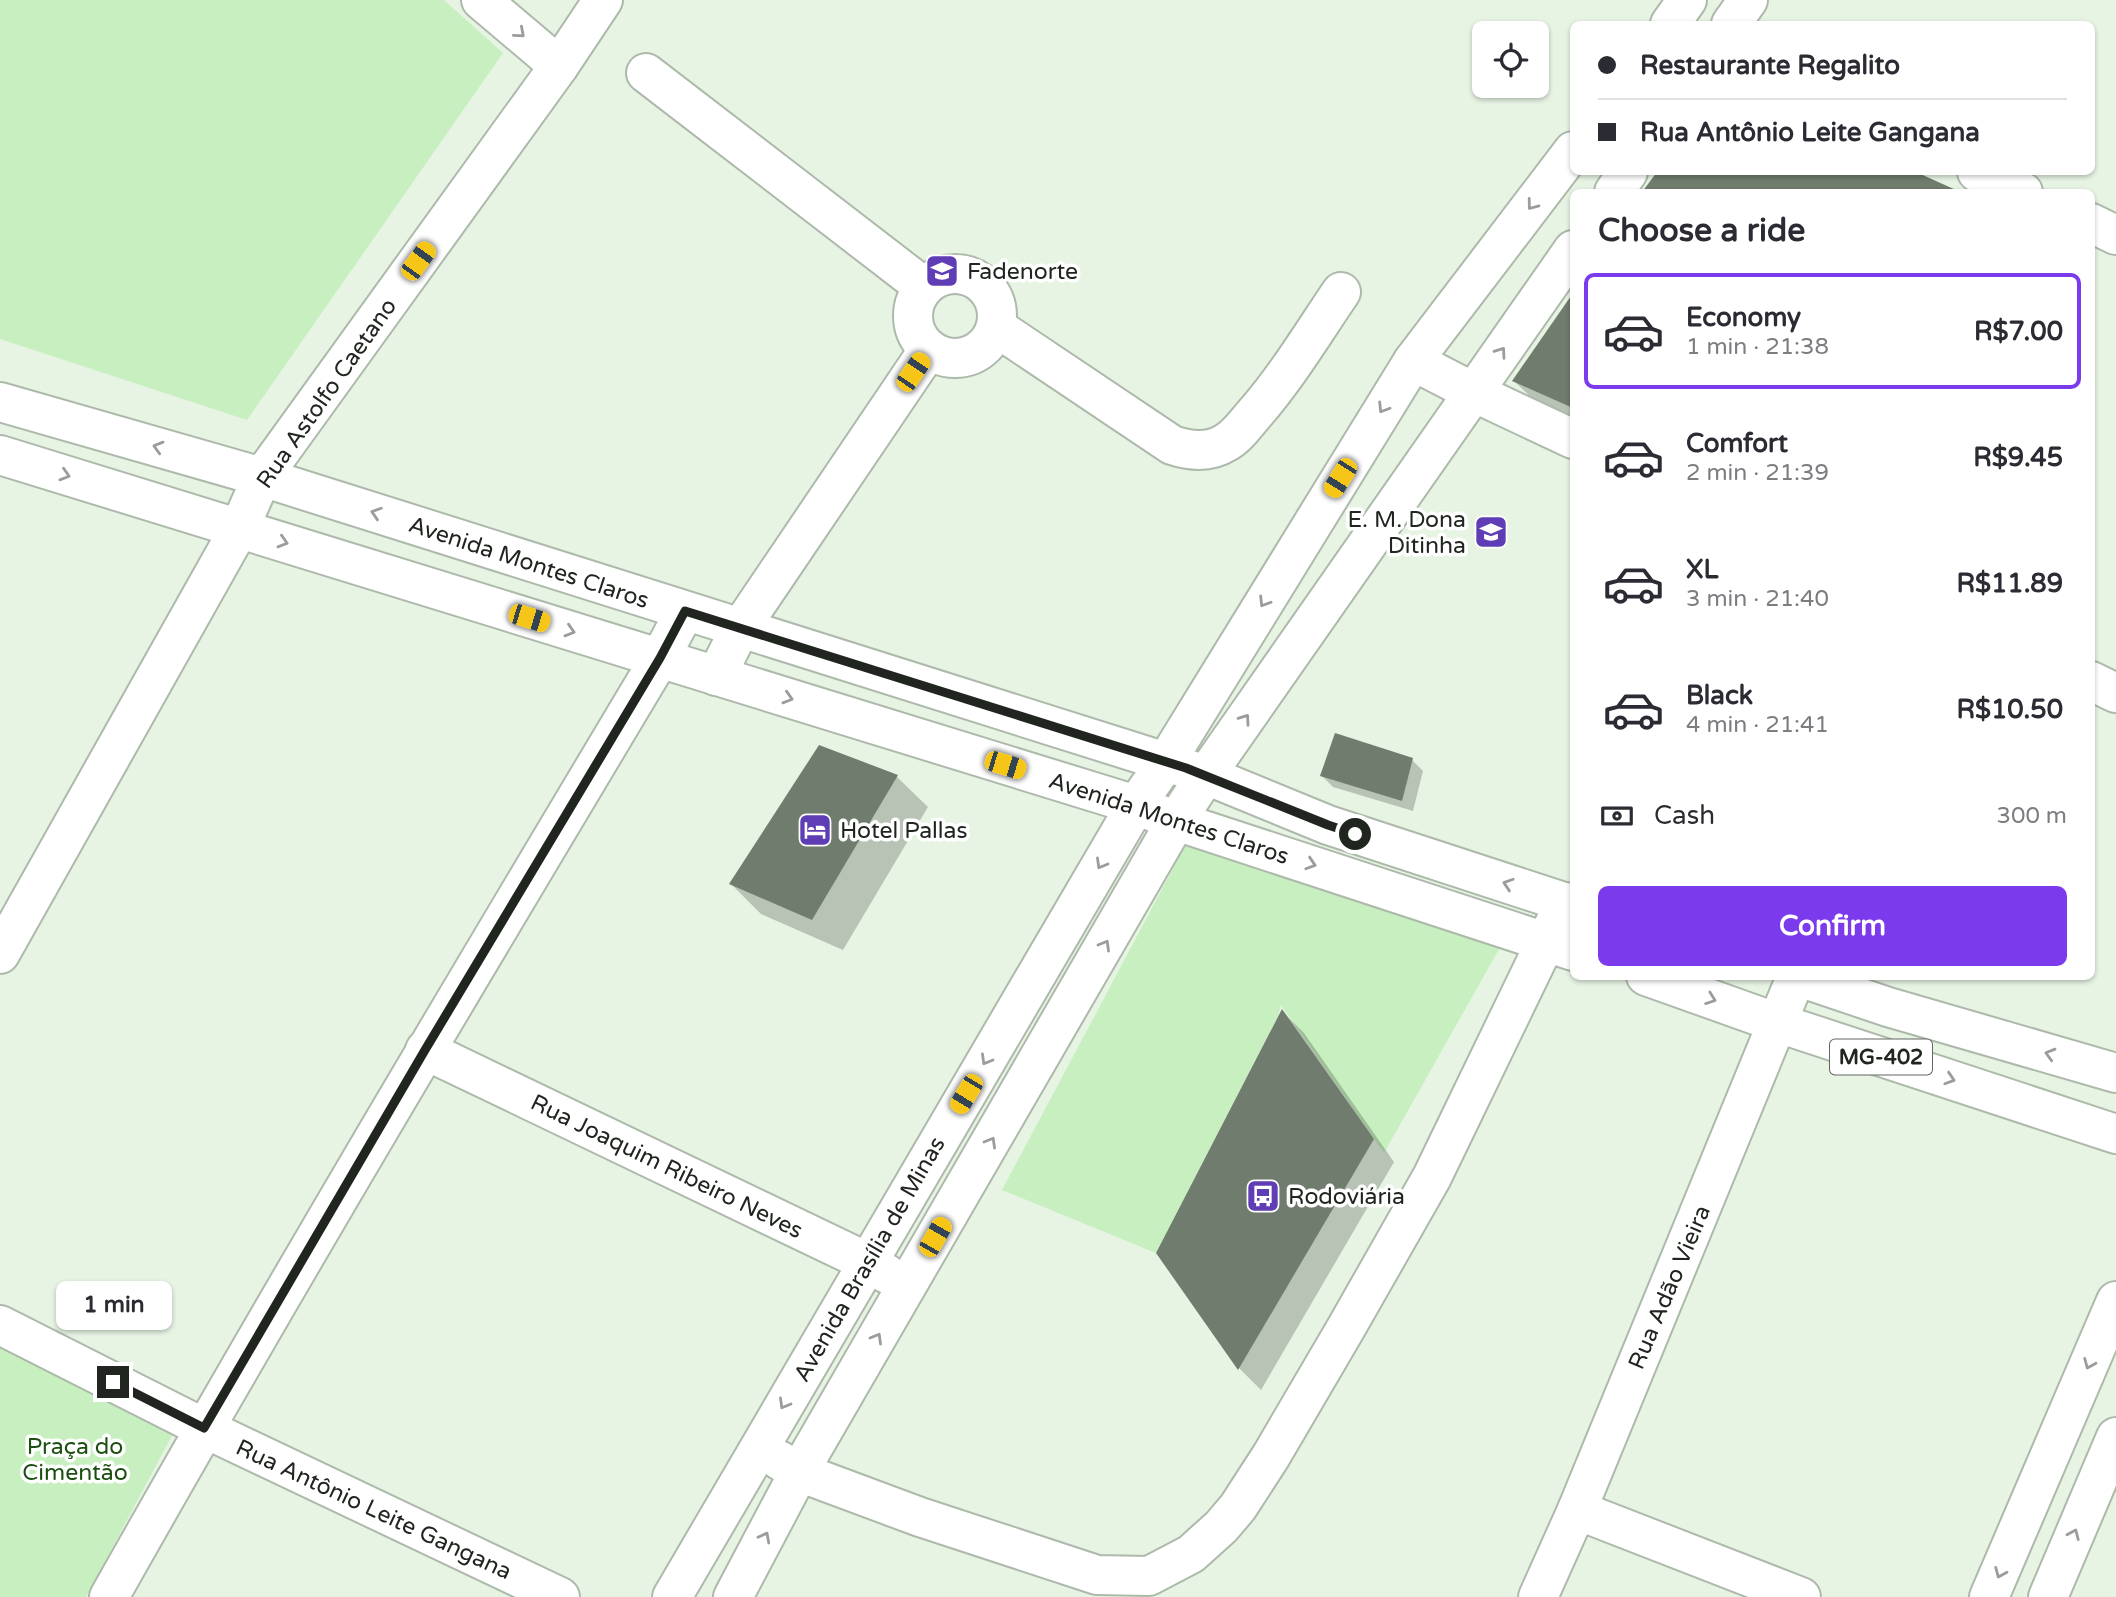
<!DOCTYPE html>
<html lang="en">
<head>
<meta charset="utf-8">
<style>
	:root { --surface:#fff; --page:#f2f2f3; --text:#2b2b33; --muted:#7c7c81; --line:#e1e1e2; --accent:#7c3aed }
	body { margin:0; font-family:"Varela Round",sans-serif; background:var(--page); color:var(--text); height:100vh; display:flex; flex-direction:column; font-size:26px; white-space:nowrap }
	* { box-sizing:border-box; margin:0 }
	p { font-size:23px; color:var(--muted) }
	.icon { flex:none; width:38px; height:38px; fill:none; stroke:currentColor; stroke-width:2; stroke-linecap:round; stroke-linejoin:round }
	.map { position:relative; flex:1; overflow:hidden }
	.details { position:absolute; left:1570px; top:189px; width:525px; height:791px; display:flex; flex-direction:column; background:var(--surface); border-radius:10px; box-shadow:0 2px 5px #0004 }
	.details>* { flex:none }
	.top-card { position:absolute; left:1570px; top:21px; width:525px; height:154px; border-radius:10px; box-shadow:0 2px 5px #0004; display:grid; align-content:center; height:154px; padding:0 28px; background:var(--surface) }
	.tools { position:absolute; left:1472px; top:21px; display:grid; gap:14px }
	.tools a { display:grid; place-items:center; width:77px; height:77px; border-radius:10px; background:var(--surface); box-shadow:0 2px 5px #0004; font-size:35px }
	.end { position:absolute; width:32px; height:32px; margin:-16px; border:9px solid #20251f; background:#fff; box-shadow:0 0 0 4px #fff }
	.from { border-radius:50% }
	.bubble { position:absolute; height:49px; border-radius:10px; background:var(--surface); box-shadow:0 2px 5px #0004; font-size:23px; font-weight:800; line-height:49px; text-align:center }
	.car { position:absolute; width:21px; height:42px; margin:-21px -10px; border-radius:9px; box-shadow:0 0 5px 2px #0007; background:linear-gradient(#f5c518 24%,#345 0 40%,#f5c518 0 76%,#345 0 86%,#f5c518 0) }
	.top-card b { display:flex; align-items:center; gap:24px; height:66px; font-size:26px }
	.top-card b+b { border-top:2px solid var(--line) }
	.top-card i { width:18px; height:18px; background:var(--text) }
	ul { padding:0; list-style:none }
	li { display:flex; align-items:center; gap:21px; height:116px; margin:0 14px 10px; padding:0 14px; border:4px solid transparent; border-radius:10px }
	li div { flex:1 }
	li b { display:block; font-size:26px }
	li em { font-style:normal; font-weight:800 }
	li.selected { border-color:var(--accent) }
	li>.icon { width:63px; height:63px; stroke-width:1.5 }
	h2 { padding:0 28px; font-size:32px; line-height:84px }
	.pay { display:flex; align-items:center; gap:18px; height:77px; padding:0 28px; font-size:26px }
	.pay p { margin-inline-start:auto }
	.primary-button { display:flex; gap:14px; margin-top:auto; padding:14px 28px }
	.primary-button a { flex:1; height:80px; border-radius:10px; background:var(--accent); color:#fff; font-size:28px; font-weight:800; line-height:80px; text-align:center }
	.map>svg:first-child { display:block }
	.green { fill:#c7efbf }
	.shadow { fill:#0003 }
	.building { fill:#707c6e }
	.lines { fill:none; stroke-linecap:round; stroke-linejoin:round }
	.minor-casing { stroke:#adb9aa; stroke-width:42 }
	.major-casing { stroke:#adb9aa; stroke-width:42 }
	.minor { stroke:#fff; stroke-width:38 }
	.major { stroke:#fff; stroke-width:38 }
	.oneway { stroke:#9b9d9a }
	.route { stroke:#20251f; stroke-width:9 }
	.labels { text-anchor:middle; stroke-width:7; stroke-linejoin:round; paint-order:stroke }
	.shield { fill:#fff; stroke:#636662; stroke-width:2 }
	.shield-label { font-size:21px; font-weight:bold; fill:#20251f }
	.poi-label { font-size:23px; fill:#20251f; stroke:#fff; text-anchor:start }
	.street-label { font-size:23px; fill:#20251f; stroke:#fff }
	.park-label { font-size:23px; fill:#1c5011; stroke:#fff }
</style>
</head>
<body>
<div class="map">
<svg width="2116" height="1597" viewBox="0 0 2116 1597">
	<rect width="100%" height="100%" fill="#e7f4e4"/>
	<!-- green -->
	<g class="green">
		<polygon points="0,0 444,0 503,53 247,420 0,339"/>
		<polygon points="1186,844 1502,944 1384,1153 1281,1005 1278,1016 1156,1253 1002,1190"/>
		<polygon points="0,1336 176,1428 86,1597 0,1597"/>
	</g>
	<!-- shadow -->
	<g class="shadow">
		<polygon points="1659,172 1911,172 1956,192 1645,192"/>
		<polygon points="1573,296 1573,419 1536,402 1514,381"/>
		<polygon points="819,747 897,777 928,807 843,950 761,914 731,884"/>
		<polygon points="1412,760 1423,771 1413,811 1333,787 1322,776"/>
		<polygon points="1283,1012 1304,1033 1394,1162 1261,1390 1240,1369 1158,1253"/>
	</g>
	<!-- building -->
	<g class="building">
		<polygon points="1657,172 1916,172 1956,190 1954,192 1642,192"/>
		<polygon points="1573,293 1573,408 1512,381"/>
		<polygon points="1335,733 1413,758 1402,801 1320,776"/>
		<polygon points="819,745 898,775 812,920 729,884"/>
		<polygon points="1282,1009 1374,1139 1238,1370 1156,1253"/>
	</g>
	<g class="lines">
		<defs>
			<g id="minor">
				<polyline points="481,0 559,66"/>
				<polyline points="1670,24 1687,0"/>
				<polyline points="1731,24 1748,0"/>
				<polyline points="646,73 924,287"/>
				<polyline points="1977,172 2023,192"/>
				<polyline points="1614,192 1628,172"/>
				<polyline points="2091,223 2116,235"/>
				<circle cx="955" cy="316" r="42"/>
				<path d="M996,327L1172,445C1190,451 1209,453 1225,443C1237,437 1247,422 1256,412C1288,375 1313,333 1341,292"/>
				<polyline points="1413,361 1473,392 1573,439"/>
				<polyline points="716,676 741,627 929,349"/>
				<polyline points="2091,681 2116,693"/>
				<polyline points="0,954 239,529 262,477 559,66 603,0"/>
				<polyline points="425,1050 867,1262 887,1274"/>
				<polyline points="0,1325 204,1428 560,1597"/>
				<polyline points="779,1460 799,1472 920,1517 1097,1575 1149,1576 1191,1554 1221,1527 1238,1507 1271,1456 1346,1328 1432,1177 1565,902"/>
				<polyline points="1577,1510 1801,1597"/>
				<path d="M109,1597C287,1281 474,969 660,658L685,611"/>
				<polyline points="672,1597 1136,805 1166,762 1413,361 1573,151"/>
				<polyline points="733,1597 799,1472 1176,821 1206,775 1573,250"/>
				<polyline points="1538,1597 1577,1510 1796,977"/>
				<polyline points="1989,1597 2116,1301"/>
				<polyline points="2048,1597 2116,1437"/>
			</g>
			<g id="major">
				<polyline points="0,402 262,477 1166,762 1206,775 1328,825 1573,905"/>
				<polyline points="0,455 1136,805 1176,821 1573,951"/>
				<polyline points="1646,976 1778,1023 2116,1134"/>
				<polyline points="1796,976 1888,1007 2116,1073"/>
			</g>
		</defs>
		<!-- minor casing -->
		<use href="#minor" class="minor-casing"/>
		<!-- major casing -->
		<use href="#major" class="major-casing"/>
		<!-- minor -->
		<use href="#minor" class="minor"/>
		<!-- major -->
		<use href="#major" class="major"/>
	</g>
	<!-- one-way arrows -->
	<defs><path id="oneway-chevron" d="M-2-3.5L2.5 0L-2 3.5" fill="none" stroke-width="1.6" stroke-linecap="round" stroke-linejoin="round" transform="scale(1.75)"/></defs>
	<g class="oneway">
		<use href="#oneway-chevron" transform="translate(520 33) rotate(41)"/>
		<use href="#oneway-chevron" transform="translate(1532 205) rotate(127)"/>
		<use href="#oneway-chevron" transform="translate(1501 352) rotate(-55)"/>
		<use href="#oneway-chevron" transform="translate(1383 408) rotate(122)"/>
		<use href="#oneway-chevron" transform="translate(158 447) rotate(-164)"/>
		<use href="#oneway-chevron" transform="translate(65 475) rotate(17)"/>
		<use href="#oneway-chevron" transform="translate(376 513) rotate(-162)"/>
		<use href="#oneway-chevron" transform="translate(283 542) rotate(17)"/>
		<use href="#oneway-chevron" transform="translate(1264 602) rotate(122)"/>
		<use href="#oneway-chevron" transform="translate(570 631) rotate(17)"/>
		<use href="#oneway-chevron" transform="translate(788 698) rotate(17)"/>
		<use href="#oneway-chevron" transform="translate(1245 719) rotate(-55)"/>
		<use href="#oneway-chevron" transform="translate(1101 864) rotate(120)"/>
		<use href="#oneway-chevron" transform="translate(1311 864) rotate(18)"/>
		<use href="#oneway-chevron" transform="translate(1508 884) rotate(-162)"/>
		<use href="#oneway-chevron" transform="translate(1105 945) rotate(-60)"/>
		<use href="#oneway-chevron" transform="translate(1711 999) rotate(20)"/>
		<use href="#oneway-chevron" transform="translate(2050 1054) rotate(-164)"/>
		<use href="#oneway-chevron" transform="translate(986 1060) rotate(120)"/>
		<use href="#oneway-chevron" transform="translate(1950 1079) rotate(18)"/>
		<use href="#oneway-chevron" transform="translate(991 1142) rotate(-60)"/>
		<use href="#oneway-chevron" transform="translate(877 1338) rotate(-60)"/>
		<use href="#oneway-chevron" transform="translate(2089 1364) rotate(113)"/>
		<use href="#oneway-chevron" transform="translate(784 1404) rotate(120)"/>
		<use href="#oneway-chevron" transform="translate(2074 1534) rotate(-67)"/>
		<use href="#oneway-chevron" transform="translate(765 1537) rotate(-62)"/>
		<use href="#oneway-chevron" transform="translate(2000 1573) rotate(113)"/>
	</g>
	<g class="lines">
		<!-- route -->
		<polyline class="route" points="113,1382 204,1428 425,1050 660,658 685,611 1186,768 1328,825 1355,834"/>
	</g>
	<!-- icons -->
	<defs>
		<symbol id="university-square" viewBox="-11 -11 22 22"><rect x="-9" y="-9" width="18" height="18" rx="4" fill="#5e3db5" stroke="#fff"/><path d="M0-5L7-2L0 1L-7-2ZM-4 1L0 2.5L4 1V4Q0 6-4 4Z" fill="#fff"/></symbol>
		<symbol id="school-square" viewBox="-11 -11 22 22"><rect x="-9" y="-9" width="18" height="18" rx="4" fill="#5e3db5" stroke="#fff"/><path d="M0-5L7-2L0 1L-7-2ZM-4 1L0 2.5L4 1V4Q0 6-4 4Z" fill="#fff"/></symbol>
		<symbol id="hotel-square" viewBox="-11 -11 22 22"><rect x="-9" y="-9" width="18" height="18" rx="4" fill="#5e3db5" stroke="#fff"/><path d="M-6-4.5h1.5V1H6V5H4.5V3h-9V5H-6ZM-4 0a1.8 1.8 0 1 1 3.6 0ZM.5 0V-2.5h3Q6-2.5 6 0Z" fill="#fff"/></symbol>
		<symbol id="bus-square" viewBox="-11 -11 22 22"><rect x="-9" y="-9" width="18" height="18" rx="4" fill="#5e3db5" stroke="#fff"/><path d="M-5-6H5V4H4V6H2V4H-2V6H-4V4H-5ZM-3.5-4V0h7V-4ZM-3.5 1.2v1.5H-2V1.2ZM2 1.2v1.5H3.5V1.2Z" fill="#fff"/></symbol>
	</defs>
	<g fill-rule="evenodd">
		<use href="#university-square" x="923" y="252" width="38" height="38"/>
		<use href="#school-square" x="1472" y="513" width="38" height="38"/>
		<use href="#hotel-square" x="796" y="811" width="38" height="38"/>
		<use href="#bus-square" x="1244" y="1177" width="38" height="38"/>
	</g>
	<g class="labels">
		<!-- shield labels -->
		<rect class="shield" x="1830" y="1039.5" width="102" height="35" rx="5"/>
		<g class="shield-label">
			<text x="1881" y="1064">MG-402</text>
		</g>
		<!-- poi labels -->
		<g class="poi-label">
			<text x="967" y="279">Fadenorte</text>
			<text x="1466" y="527" text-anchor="end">E. M. Dona<tspan x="1466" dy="26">Ditinha</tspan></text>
			<text x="840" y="838">Hotel Pallas</text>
			<text x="1288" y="1204">Rodoviária</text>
		</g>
		<!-- street labels -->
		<g class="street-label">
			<text transform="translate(326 393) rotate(-55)" y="8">Rua Astolfo Caetano</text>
			<text transform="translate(529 562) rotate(18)" y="8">Avenida Montes Claros</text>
			<text transform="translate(1169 818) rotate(18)" y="8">Avenida Montes Claros</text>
			<text transform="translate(667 1166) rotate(26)" y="8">Rua Joaquim Ribeiro Neves</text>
			<text transform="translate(869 1259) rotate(-60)" y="8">Avenida Brasília de Minas</text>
			<text transform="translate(1669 1287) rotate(-67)" y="8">Rua Adão Vieira</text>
			<text transform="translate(374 1509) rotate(25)" y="8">Rua Antônio Leite Gangana</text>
		</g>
		<!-- park labels -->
		<g class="park-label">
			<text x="75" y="1454">Praça do<tspan x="75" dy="26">Cimentão</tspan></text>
		</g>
	</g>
</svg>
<div class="tools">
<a><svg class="icon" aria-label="locate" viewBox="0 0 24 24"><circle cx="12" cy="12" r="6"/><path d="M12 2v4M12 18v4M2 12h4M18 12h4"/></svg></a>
</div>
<i class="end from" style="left:1355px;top:834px"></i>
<i class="end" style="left:113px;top:1382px"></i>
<div class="bubble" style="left:56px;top:1281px;width:116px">1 min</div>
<i class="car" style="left:418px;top:261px;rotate:36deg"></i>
<i class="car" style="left:913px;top:372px;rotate:34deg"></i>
<i class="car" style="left:1340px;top:478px;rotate:212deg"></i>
<i class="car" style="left:529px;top:618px;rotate:107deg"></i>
<i class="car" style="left:1005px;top:765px;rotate:107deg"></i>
<i class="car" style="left:966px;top:1094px;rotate:211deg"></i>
<i class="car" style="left:935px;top:1237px;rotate:30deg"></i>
<div class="top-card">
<b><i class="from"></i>Restaurante Regalito</b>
<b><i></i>Rua Antônio Leite Gangana</b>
</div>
<section class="details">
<h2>Choose a ride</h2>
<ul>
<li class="selected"><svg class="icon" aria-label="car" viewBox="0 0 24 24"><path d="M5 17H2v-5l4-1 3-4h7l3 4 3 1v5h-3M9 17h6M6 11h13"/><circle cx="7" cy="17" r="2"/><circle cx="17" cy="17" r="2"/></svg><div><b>Economy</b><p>1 min · 21:38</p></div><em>R$7.00</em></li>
<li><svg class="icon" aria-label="car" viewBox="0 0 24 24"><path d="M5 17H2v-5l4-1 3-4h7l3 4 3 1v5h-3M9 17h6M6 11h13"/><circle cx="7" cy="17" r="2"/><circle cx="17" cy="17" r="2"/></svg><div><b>Comfort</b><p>2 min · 21:39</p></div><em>R$9.45</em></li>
<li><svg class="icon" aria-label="car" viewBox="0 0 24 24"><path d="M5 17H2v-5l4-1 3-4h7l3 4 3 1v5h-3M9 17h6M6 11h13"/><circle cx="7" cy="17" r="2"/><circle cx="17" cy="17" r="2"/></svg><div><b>XL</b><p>3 min · 21:40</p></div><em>R$11.89</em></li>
<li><svg class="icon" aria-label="car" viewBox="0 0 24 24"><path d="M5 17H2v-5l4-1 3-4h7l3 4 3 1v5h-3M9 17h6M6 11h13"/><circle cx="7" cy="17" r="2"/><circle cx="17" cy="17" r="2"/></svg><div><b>Black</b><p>4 min · 21:41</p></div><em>R$10.50</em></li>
</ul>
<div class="pay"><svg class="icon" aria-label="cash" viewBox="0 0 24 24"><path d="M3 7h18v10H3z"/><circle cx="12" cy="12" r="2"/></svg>Cash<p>300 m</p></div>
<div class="primary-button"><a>Confirm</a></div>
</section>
</div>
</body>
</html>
